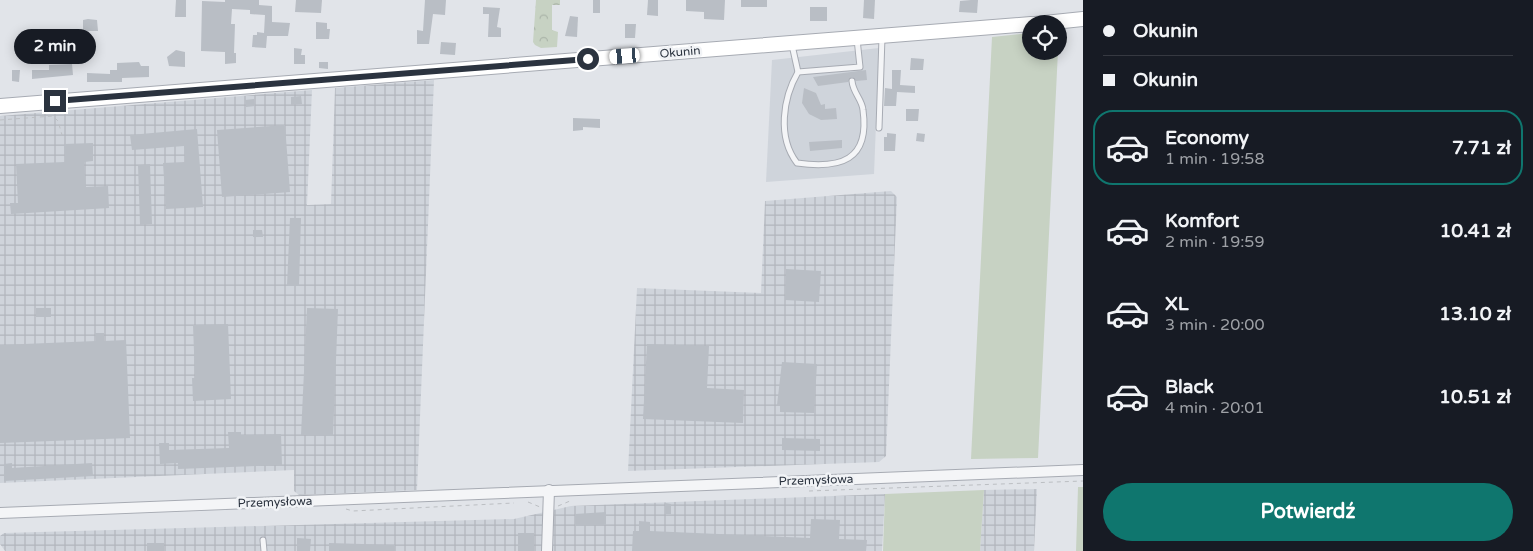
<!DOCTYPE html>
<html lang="pl">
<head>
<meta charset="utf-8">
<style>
	:root { --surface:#171b24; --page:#242831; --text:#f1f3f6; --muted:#9ea1a6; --line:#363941; --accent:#0f766e }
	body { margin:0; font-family:"Varela Round",sans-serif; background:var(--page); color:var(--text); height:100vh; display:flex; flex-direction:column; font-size:19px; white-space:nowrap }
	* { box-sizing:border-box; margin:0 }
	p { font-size:16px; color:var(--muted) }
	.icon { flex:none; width:28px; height:28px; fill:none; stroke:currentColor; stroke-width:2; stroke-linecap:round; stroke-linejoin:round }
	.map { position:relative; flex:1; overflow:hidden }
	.drawer { display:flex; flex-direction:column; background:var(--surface); width:450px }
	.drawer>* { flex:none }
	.hud { display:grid; align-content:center; height:110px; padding:0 20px; background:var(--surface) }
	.fabs { position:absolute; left:1022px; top:15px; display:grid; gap:10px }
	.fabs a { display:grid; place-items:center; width:45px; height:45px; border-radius:50%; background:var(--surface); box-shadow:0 2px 12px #0003; font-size:25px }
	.end { position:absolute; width:22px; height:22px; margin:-11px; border:6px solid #2b333f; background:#fff; box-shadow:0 0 0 2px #fff }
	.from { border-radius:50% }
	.bubble { position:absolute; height:35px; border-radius:18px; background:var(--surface); box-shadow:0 2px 12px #0003; font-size:16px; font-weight:700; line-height:35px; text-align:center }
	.car { position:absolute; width:15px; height:30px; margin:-15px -8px; border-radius:6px; box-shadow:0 0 4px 1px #0007; background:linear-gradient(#fff 24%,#345 0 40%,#fff 0 76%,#345 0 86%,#fff 0) }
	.hud b { display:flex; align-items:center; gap:18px; height:48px; font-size:19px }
	.hud b+b { border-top:1px solid var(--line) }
	.hud i { width:12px; height:12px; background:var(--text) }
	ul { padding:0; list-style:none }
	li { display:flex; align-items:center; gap:15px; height:75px; margin:0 10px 8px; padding:0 10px; border:2px solid transparent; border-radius:20px }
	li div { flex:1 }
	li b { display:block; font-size:19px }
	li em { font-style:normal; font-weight:700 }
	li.active { border-color:var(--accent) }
	li>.icon { width:45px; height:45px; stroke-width:1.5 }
	.button { display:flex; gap:10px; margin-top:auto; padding:10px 20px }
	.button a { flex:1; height:58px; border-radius:30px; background:var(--accent); color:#fff; font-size:20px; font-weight:700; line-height:58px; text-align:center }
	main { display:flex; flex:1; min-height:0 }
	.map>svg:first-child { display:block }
	.built { fill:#cfd4db }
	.industrial { fill:url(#industrial-grid) }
	.grass { fill:#c7d2c3 }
	.forest { fill:url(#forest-crowns) }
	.building { fill:#b9bec5 }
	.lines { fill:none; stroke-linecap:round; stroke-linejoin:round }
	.lane-casing { stroke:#a7abb3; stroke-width:7 }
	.street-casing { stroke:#a7abb3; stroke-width:12 }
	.secondary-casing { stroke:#a7abb3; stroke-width:16 }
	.path { stroke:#bcbfc3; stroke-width:1; stroke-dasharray:4 4; stroke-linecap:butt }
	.lane { stroke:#f4f5f7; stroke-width:5 }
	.street { stroke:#f4f5f7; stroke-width:10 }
	.secondary { stroke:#fff; stroke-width:14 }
	.route { stroke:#2b333f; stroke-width:6 }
	.labels { text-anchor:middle; stroke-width:5; stroke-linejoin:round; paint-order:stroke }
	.street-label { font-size:12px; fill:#2b333f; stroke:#f1f3f6 }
</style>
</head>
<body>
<main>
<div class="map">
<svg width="1083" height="551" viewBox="0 0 1083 551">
	<defs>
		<pattern id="industrial-grid" width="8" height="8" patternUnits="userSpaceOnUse" patternTransform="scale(1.25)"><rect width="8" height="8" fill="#cfd4db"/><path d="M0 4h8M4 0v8" fill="none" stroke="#b2b6bd"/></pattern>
		<pattern id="forest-crowns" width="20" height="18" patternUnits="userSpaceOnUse" patternTransform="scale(1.25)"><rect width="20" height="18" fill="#c7d2c3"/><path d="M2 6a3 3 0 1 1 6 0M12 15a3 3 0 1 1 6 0" fill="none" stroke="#abb5a9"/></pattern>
	</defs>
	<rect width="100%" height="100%" fill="#e1e4e9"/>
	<!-- built -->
	<polygon class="built" points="879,48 874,174 766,182 772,60"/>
	<!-- industrial -->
	<g class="industrial">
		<polygon points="434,80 417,490 299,495 294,491 294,470 0,483 0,116 312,90 307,205 331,204 335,88"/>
		<polygon points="891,191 897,197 886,456 879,462 628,471 637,288 761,293 765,201"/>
		<polygon points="1037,489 1034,551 980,551 984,490"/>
		<polygon points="885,494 882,551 5,551 0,544 0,536 4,533 514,519 571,506"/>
	</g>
	<!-- grass -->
	<g class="grass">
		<polygon points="1031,33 1031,51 1058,51 1038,458 971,459 992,37"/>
		<polygon points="1078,487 1083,487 1083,551 1076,551"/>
		<polygon points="984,490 980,551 883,551 885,494"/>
	</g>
	<!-- forest -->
	<polygon class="forest" points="536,0 560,0 560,5 552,5 552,30 558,32 557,47 541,48 535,45 533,42"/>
	<!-- building -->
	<g class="building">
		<polygon points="176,0 186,0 186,17 175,17"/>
		<polygon points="225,0 259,0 259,5 272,6 272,22 290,23 288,36 267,36 266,48 252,47 253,35 257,35 257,32 264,33 265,15 250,14 250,10 232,9 231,24 235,24 234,53 236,53 236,63 225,64 225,52 201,51 202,1 225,2"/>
		<polygon points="296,0 322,0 321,13 295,12"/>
		<polygon points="425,0 446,0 445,15 433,14 429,44 417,44 417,30 423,31"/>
		<rect x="593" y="0" width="7" height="13"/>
		<polygon points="648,0 658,0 658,16 647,15"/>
		<polygon points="686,0 725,0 724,20 704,19 704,12 686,11"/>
		<rect x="741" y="0" width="26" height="7"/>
		<polygon points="864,0 875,0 874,19 863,18"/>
		<polygon points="971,0 978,0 977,13 959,12 960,1"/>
		<polygon points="483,7 500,8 497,27 501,28 501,37 488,37 489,14 483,14"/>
		<rect x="810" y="7" width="17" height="14"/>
		<polygon points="570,16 578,17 577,37 565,36"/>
		<polygon points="88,19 97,20 98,31 83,31 83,20"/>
		<polygon points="316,22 327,23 327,29 330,29 329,39 316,39"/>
		<polygon points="625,24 636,24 635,38 625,38"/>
		<polygon points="441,42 456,43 455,55 440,54"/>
		<polygon points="76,43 76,50 63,51 63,44"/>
		<polygon points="294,48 302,49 301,55 305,55 305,64 294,64"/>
		<polygon points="176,50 185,52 185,67 169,66 167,57"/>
		<polygon points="911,58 924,59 923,70 910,70"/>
		<polygon points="139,62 141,66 149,66 149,77 122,78 122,82 87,82 87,73 110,74 110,70 117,70 117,63"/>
		<polygon points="319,62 328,62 328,69 319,68"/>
		<polygon points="72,64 73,75 32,79 32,70 49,70 49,65"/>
		<polygon points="12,70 20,70 19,82 12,81"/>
		<polygon points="866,70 867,80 856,81 852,77 848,82 818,86 813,77"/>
		<polygon points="892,70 901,70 900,85 915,86 915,93 897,92 896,106 884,106 885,88 892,89"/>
		<polygon points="804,88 816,93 821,105 825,104 825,109 836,108 837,119 821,120 809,114 802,103"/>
		<polygon points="301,96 302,104 291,105 291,97"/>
		<polygon points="254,99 255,106 246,107 245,100"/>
		<polygon points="906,109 919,109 918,121 906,121"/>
		<polygon points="573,118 600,119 600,128 583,127 583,130 573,131"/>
		<polygon points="285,125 290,192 222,197 217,130"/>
		<polygon points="197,129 203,207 166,209 163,163 185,162 184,146 132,150 130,135"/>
		<polygon points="887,133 896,134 895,151 884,151 884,137 887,137"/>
		<polygon points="917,133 925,134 924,142 916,141"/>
		<polygon points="842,140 842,148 810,151 809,142"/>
		<polygon points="93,143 93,161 84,162 86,187 108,186 109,208 11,214 10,203 18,203 16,164 65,162 64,144"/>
		<polygon points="150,164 152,224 140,225 138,165"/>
		<polygon points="290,218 301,218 299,286 287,286"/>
		<polygon points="253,230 262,230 263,237 253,237"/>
		<polygon points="786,269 821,271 819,302 785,300"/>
		<rect x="36" y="308" width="15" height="9"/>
		<polygon points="307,308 338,309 333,436 301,435"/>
		<polygon points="228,324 231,399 193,401 192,378 195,378 193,325"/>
		<polygon points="95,333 104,333 104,341 126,340 130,438 0,443 0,345 96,341"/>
		<polygon points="647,344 709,346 707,388 744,390 743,423 643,419"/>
		<polygon points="782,362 817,364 814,413 780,412 780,405 777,405"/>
		<polygon points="228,432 241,432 241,435 281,434 282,465 178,469 178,463 160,464 159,443 169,443 169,450 229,448"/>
		<polygon points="782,438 820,439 820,451 782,450"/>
		<polygon points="12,463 12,468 92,463 93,476 4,481 4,464"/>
		<polygon points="665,503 671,504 671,514 665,514"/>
		<polygon points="606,512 606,525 575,526 575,514"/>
		<polygon points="811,519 840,520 839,539 867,540 866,551 632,551 633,531 639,531 639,521 650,522 650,531 810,538"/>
		<rect x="518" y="533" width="16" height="18"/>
		<polygon points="297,538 311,539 310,551 297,551"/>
		<rect x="147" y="543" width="17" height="8"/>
		<polygon points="329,543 395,545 395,551 329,551"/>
	</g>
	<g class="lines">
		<defs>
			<g id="lane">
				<polyline points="792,45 798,72 860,67 857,39"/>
				<path d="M798,72C783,98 777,137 797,163C840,169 870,161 863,110C862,99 853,93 852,81"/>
				<polyline points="879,128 882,37"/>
				<polyline points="263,540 264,551"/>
			</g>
			<g id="street">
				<polyline points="0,513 1083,470"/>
				<polyline points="547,551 549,490"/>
			</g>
			<g id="secondary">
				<polyline points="1035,24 1083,19"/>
				<polyline points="0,106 1031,24"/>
			</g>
		</defs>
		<!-- lane casing -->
		<use href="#lane" class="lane-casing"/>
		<!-- street casing -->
		<use href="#street" class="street-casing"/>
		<!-- secondary casing -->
		<use href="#secondary" class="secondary-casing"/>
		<!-- path -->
		<g class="path">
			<polyline points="0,120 53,116 58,121 62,135"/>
			<polyline points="809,491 1083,481"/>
			<polyline points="528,502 540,507"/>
			<polyline points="558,506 570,501"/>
			<polyline points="346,509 353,511 514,503"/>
		</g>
		<!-- lane -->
		<use href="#lane" class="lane"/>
		<!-- street -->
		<use href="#street" class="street"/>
		<!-- secondary -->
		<use href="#secondary" class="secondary"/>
	</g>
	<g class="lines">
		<!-- route -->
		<polyline class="route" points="55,101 588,59"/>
	</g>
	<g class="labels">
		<!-- street labels -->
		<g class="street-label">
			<text transform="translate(680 52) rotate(-5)" y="4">Okunin</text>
			<text transform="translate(816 480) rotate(-2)" y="4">Przemysłowa</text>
			<text transform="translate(275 502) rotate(-2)" y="4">Przemysłowa</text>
		</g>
	</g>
</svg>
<div class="fabs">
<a><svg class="icon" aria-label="locate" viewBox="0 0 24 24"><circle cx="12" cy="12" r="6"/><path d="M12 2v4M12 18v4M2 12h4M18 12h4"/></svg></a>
</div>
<i class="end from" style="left:588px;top:59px"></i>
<i class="end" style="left:55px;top:101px"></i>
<div class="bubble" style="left:14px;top:29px;width:82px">2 min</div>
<i class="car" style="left:625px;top:56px;rotate:266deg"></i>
</div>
<section class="drawer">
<div class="hud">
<b><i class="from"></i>Okunin</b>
<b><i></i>Okunin</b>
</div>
<ul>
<li class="active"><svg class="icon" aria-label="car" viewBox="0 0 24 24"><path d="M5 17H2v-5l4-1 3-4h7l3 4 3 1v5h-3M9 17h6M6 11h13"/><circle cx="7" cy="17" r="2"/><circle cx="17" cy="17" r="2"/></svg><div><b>Economy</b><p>1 min · 19:58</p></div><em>7.71 zł</em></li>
<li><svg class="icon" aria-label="car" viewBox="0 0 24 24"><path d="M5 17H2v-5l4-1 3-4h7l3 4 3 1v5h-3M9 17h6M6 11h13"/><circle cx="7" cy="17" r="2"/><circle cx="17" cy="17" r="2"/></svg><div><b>Komfort</b><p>2 min · 19:59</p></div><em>10.41 zł</em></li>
<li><svg class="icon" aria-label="car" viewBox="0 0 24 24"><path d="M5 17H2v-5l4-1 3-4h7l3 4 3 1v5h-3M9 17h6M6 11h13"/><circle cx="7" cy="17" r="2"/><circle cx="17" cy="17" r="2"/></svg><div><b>XL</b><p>3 min · 20:00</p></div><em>13.10 zł</em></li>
<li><svg class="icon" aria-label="car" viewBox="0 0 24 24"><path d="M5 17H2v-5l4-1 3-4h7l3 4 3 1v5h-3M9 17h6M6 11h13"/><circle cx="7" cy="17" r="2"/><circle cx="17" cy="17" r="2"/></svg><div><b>Black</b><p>4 min · 20:01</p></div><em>10.51 zł</em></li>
</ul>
<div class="button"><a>Potwierdź</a></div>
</section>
</main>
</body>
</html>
